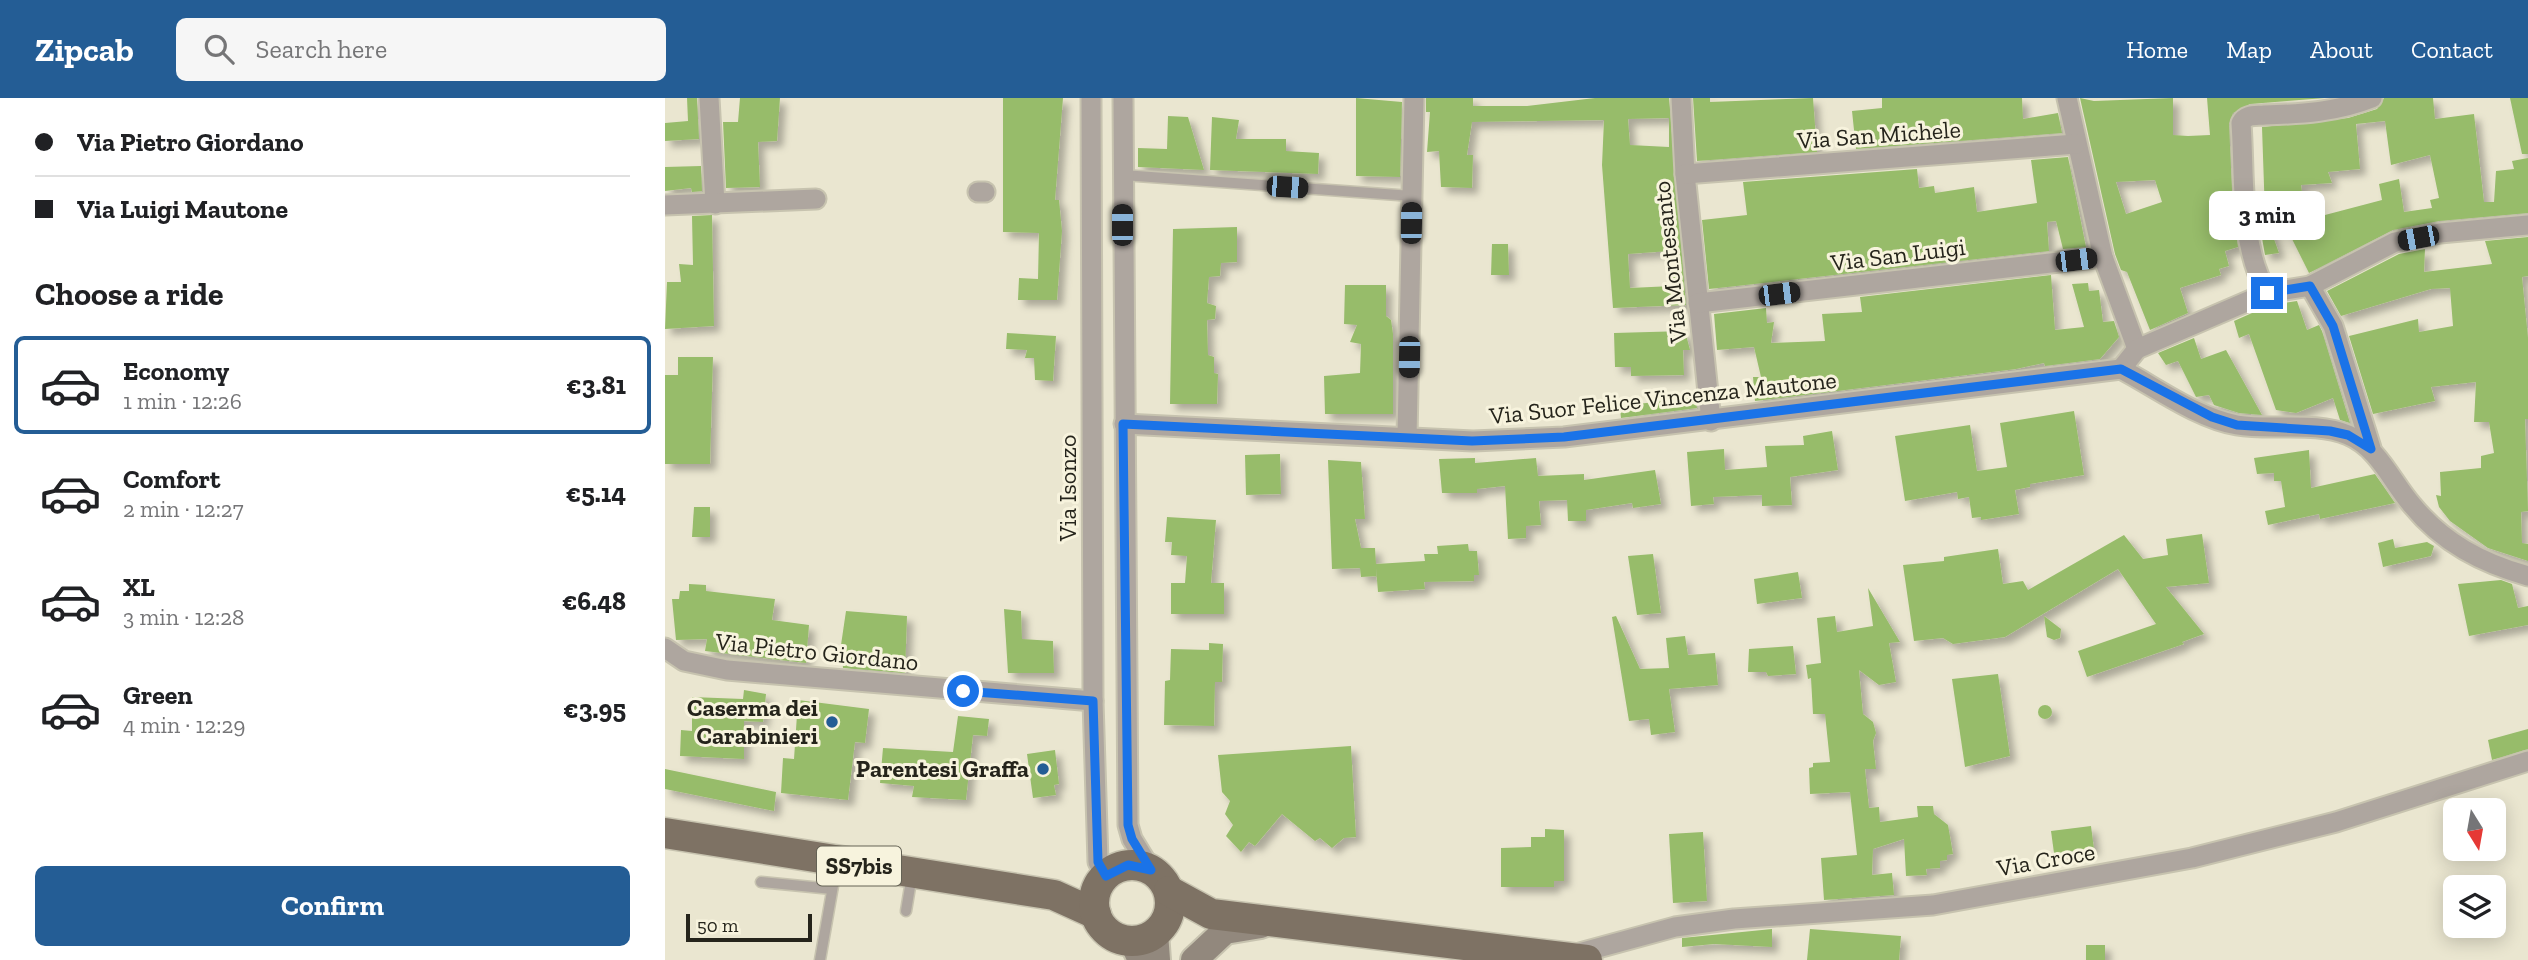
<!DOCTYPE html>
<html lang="en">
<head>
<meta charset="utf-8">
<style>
	:root { --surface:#fff; --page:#f6f6f6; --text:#202124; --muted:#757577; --line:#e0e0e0; --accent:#245d95 }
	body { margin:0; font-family:"Zilla Slab",serif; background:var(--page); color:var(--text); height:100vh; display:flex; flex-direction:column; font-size:26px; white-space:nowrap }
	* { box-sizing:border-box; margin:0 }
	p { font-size:23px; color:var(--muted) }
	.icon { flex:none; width:38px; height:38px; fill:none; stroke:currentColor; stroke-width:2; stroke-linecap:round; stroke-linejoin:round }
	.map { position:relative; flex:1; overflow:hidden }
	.panel { display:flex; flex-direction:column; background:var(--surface); width:665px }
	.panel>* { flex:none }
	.hud { display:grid; align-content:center; height:154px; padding:0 35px; background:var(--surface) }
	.needle { width:46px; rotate:169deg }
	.controls { position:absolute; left:1778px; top:700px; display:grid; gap:14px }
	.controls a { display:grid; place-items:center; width:63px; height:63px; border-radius:10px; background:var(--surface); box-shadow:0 4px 18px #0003; font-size:35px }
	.scale { position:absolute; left:21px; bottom:18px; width:126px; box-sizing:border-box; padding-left:7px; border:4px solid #25241b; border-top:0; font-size:19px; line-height:24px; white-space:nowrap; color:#25241b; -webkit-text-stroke:5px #f7f3dd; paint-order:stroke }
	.end { position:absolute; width:32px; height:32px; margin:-16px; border:9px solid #1a73e8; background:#fff; box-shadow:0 0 0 4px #fff }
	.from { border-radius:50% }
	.bubble { position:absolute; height:49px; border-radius:10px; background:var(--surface); box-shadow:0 4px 18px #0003; font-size:23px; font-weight:800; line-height:49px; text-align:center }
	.car { position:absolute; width:21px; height:42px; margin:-21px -10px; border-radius:9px; box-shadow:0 0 5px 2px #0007; background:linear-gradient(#222 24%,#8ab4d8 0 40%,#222 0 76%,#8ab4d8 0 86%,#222 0) }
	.hud b { display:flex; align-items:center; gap:24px; height:66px; font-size:26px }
	.hud b+b { border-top:2px solid var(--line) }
	.hud i { width:18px; height:18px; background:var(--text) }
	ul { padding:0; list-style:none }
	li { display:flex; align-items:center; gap:21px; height:98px; margin:0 14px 10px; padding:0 21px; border:4px solid transparent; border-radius:10px }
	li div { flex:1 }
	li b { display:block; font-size:26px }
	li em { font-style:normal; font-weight:800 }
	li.selected { border-color:var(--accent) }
	li>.icon { width:63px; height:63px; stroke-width:1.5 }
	h2 { padding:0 35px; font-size:32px; line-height:84px }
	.cta { display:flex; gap:14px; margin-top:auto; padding:14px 35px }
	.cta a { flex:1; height:80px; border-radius:10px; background:var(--accent); color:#fff; font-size:28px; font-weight:800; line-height:80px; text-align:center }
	header { display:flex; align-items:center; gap:42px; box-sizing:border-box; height:98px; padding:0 35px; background:var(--accent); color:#fff }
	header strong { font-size:33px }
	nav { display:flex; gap:38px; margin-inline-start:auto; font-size:24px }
	.search { width:490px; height:63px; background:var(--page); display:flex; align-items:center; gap:18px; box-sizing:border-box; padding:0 24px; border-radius:10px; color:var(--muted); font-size:26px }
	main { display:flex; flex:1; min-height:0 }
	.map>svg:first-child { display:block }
	.building { fill:#97bc6b; fill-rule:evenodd; filter:url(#shadow) }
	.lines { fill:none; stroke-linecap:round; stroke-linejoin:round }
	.lane-casing { stroke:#c7c3af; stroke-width:13 }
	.street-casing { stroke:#c7c3af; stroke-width:23 }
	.secondary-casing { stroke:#c7c3af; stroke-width:30 }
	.primary-casing { stroke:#c7c3af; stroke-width:33 }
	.lane { stroke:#aea69f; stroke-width:10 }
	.street { stroke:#aea69f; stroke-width:19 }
	.secondary { stroke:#92887d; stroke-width:26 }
	.primary { stroke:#7e7264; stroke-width:30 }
	.route { stroke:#1a73e8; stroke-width:9 }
	.poi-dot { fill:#245d95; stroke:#f7f3dd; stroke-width:2.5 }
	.labels { text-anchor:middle; stroke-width:6; stroke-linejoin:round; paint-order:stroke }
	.shield { fill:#f7f3dd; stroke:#646255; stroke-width:2 }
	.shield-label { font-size:23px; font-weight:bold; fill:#25241b }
	.street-label { font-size:24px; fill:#25241b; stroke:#f7f3dd }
	.poi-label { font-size:24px; font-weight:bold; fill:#25241b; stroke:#f7f3dd; text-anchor:end }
</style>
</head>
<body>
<header>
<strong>Zipcab</strong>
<div class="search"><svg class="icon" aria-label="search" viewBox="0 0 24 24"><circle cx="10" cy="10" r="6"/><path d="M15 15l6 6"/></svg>Search here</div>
<nav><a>Home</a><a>Map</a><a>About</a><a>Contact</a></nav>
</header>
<main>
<section class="panel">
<div class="hud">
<b><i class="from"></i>Via Pietro Giordano</b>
<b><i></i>Via Luigi Mautone</b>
</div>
<h2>Choose a ride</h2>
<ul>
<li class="selected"><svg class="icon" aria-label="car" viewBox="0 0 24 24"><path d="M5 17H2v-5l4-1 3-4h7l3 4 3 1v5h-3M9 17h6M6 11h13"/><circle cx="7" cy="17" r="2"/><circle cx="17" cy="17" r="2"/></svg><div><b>Economy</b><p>1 min · 12:26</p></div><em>€3.81</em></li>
<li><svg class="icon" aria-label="car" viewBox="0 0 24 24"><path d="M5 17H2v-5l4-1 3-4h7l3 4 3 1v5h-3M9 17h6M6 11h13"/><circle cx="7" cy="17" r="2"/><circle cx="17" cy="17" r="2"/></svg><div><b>Comfort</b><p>2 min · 12:27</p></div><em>€5.14</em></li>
<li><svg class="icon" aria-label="car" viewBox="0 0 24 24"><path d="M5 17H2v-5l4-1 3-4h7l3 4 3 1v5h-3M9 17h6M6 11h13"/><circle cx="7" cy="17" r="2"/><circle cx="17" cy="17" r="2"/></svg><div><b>XL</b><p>3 min · 12:28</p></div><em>€6.48</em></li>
<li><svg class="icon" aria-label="car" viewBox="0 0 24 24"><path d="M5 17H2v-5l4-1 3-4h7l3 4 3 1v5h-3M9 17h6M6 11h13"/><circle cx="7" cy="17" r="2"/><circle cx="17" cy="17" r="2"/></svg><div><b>Green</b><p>4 min · 12:29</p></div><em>€3.95</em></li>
</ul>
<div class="cta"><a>Confirm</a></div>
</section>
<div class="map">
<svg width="1863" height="862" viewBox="0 0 1863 862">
	<defs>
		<filter id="shadow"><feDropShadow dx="6" dy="6" stdDeviation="3.5" flood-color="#0004"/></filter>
	</defs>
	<rect width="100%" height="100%" fill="#eae6d0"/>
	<!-- building -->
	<g class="building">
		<polygon points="22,0 32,0 34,41 0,43 0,25 23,23"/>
		<polygon points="75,0 115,0 112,43 93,44 95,89 61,90 58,24 73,24"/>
		<polygon points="338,0 398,0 390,102 394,102 397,133 392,202 353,202 354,180 373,181 374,135 338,134"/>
		<polygon points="691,0 737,4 735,79 691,78"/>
		<path d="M761,0H808V8H862L930,0H1004L1021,207L948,210L937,67L939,22L807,24L802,57H808L807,90L776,89L774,53L762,54L765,14H761ZM1004,20V49L965,47L963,21ZM1005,153L1007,188L965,190L963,156Z"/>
		<polygon points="1028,0 1045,0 1045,4 1148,0 1152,54 1032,63"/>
		<polygon points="1217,0 1357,0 1358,21 1393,15 1397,35 1191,51 1187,13 1217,10"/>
		<path d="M1415,0L1429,3L1508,0V37L1523,38L1545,37L1542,0H1660L1585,6L1568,15L1564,26L1568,113L1573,149L1560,153L1564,168L1554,171L1556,177L1515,190L1523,215L1485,232L1462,174L1456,172L1450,156ZM1490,82L1497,104L1461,116L1451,84Z"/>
		<path d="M1719,0H1768L1770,21L1809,16L1819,104H1829L1831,73L1849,71L1847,63L1863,60V115L1774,123L1728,132L1644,175L1617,121L1604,127L1614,155L1600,157L1593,117H1600L1597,29L1683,20L1712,11ZM1720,23L1726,67L1765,57L1774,100L1765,102L1767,110L1739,114L1734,81L1714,86L1717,102L1641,122L1636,87L1667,85L1663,74L1695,71L1691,26Z"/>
		<polygon points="1845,0 1863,0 1863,56 1857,56"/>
		<polygon points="503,18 523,19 539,72 473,69 473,50 502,51"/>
		<polygon points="547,19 574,22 571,41 621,41 621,53 654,55 653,76 545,72"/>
		<polygon points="1403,59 1421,149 1398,151 1391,123 1382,124 1384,153 1044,191 1037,122 1082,117 1078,84 1252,71 1254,90 1269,88 1270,95 1309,89 1312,114 1372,105 1366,62"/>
		<polygon points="36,68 37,93 27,94 26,90 0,93 0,69"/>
		<polygon points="47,117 49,228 0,231 2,184 16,184 14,166 28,167 27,118"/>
		<polygon points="572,129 572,164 556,165 555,178 544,179 542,205 551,208 550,221 542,222 543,257 549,259 549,275 553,276 552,306 505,306 508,131"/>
		<polygon points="1863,139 1863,178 1857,179 1863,240 1863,321 1860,321 1863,413 1856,414 1857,445 1863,446 1863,463 1823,450 1785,423 1774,409 1771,397 1776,398 1775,374 1816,370 1816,358 1829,355 1824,324 1809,324 1811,284 1766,289 1770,303 1708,316 1684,238 1753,221 1754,234 1788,228 1785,190 1766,191 1676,218 1662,193 1734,156 1760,151 1759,174 1827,166 1820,143"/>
		<polygon points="827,146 843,146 844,177 826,177"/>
		<polygon points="1386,177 1390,232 1419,229 1407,186 1423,185 1424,193 1434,192 1438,224 1449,223 1454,239 1435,261 1380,268 1379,265 1351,271 1090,303 1088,279 1096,279 1089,249 1052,252 1049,216 1101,210 1102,225 1109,224 1106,245 1160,243 1157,216 1197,214 1195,199"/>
		<polygon points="680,187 721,187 721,218 726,222 728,236 728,316 660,316 659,278 695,275 696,246 685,244 692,227 679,226"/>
		<polygon points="1632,203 1642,232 1654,227 1657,233 1685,325 1675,322 1668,300 1631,315 1611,312 1584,236 1574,240 1569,223 1605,207"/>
		<polygon points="1020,233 1025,252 1018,252 1019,277 966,278 966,269 950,269 949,235"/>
		<polygon points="342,235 391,238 388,283 370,282 369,260 360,260 362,252 341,251"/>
		<polygon points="1529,240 1536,261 1561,252 1597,317 1574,315 1549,307 1544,297 1531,299 1513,263 1501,267 1493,255"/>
		<polygon points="13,259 48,259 45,366 0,366 0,277 13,277"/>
		<polygon points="1030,299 1032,310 956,320 955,311 974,310 973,306"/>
		<polygon points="1409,313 1419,377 1365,386 1365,389 1350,392 1354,416 1316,422 1316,419 1307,420 1304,399 1293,401 1292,394 1240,403 1230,338 1305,327 1312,373 1342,369 1335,325"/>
		<polygon points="1167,333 1173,372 1125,379 1127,407 1097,408 1097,397 1048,399 1049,406 1026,408 1022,354 1059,351 1060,372 1102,369 1100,348 1139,347 1138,338"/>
		<polygon points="1644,352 1646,390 1710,376 1730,405 1655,421 1654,416 1603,427 1600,413 1620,409 1616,383 1609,383 1609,375 1592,376 1589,360"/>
		<polygon points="615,356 616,396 581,397 580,357"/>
		<polygon points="810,360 810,365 871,360 873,378 919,376 919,382 990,372 996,406 968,410 967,405 921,412 921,423 903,423 902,402 874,403 876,427 861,428 861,440 843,441 840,388 812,391 812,395 777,395 774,361"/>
		<polygon points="663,362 696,364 700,421 690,421 696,450 710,450 711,466 760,463 759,456 773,456 772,448 803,446 804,453 812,453 814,477 809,477 809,483 759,484 760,491 713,494 711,470 712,478 696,479 695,470 667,471"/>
		<polygon points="29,409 45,409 45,439 27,439"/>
		<polygon points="502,419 551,422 546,485 559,485 559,516 506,516 506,485 520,485 522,458 506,457 507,444 500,444"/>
		<polygon points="1537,436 1544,485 1501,489 1539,536 1517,544 1519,546 1422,579 1413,553 1491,526 1453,471 1340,539 1288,546 1278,540 1249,543 1238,467 1279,463 1279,459 1333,451 1338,486 1358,483 1363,492 1459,437 1478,461 1503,457 1501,441"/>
		<polygon points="1728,441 1730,450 1762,444 1769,448 1766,458 1718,469 1713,445"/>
		<polygon points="988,456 996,515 972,517 963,458"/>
		<polygon points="1133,474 1137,500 1092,506 1089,481"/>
		<polygon points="1836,482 1847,486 1853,510 1863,508 1863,527 1804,538 1793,486"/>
		<polygon points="24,486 41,487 41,493 110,501 107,522 144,527 141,565 40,553 42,541 11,542 7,501 14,501 15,493 24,493"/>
		<polygon points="1203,490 1235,544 1224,545 1231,584 1214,587 1194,572 1198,616 1208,624 1211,635 1208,643 1211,671 1200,671 1204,710 1214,709 1215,724 1253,719 1252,708 1268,708 1269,716 1283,727 1288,756 1282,757 1282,762 1275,763 1275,770 1261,771 1262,777 1241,778 1239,741 1208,751 1207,777 1227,775 1229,797 1159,802 1156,760 1192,757 1185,694 1145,696 1144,670 1148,669 1148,665 1165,664 1160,616 1148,616 1146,580 1143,581 1141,567 1156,565 1152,520 1170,518 1172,534 1208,528"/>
		<polygon points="339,511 356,513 357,541 388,543 389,575 343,575"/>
		<polygon points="181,513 242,518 240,575 178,570 176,547"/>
		<polygon points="951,518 975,571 1004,570 1001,540 1020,538 1023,557 1050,555 1053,587 1004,591 1010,634 986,637 984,621 964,623 947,519"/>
		<polygon points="1379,518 1396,531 1395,540 1389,542 1382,539"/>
		<polygon points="544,545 558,546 557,584 550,584 549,628 499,627 500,583 505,582 506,551 544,552"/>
		<polygon points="1128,548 1131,576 1103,578 1101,574 1083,574 1084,551"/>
		<polygon points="1333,576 1345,658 1300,669 1287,581"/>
		<polygon points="79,592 101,596 98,624 79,623 79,661 15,658 16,632 27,633 27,599 78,601"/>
		<polygon points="133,602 204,611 200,645 190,644 183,702 116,695 118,660 129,661"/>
		<circle cx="1380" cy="614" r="7"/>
		<polygon points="293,618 324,621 322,638 308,637 301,702 247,699 249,688 215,685 218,650 288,654"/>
		<polygon points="1863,631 1863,651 1827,662 1823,642"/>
		<polygon points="686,648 691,739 679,740 667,750 655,740 650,743 617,716 590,748 584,744 576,754 561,738 568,727 560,716 565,703 557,694 553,657"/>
		<polygon points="390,652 394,686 389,687 391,697 368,700 362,656"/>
		<polygon points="0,671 111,694 109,713 0,691"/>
		<polygon points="1426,728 1429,751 1389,755 1386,733"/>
		<polygon points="880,731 899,732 899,783 889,783 889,789 836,789 836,750 866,749 866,739 880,739"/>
		<polygon points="1038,734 1042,803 1008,805 1004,736"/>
		<polygon points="1107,831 1107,849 1049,846 1017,849 1017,840"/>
		<polygon points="1145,831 1236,838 1234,862 1142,862"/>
		<rect x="1421" y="847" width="19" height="15"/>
	</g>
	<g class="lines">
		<defs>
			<g id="lane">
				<polyline points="458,77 747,98"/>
				<polyline points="96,784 167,791"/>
				<polyline points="241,813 247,777"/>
				<polyline points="155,862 172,765"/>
			</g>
			<g id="street">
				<polyline points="44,0 50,106"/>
				<polyline points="426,0 428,603 433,764 441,777"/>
				<polyline points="458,0 463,727 467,741 486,772"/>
				<polyline points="1016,0 1020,76 1046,323"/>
				<polyline points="1402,0 1438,159 1472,251"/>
				<polyline points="1020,76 1411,46"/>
				<polyline points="313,94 320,94"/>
				<polyline points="0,107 151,101"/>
				<polyline points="1645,188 1668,228 1706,350"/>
				<path d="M1602,195C1574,146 1580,81 1576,25C1581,16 1590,18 1600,17C1637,16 1672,14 1707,0"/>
				<polyline points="1033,205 1438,159"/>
				<path d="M1456,271C1492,290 1532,320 1572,327C1607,333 1650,323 1683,337C1714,350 1726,383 1747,407C1778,445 1817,465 1863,478"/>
				<polyline points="1456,271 1472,251 1602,195 1645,188 1730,144 1775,135 1863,127"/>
				<polyline points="459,326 808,343 899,339 1456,271"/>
				<polyline points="742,339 749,0"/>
				<polyline points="0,550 19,563 62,572 428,603"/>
				<polyline points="907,857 1010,829 1069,821 1268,807 1527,760 1671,724 1863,663"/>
			</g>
			<g id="secondary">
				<polyline points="490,835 492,862"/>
				<polyline points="467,843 476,862"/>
				<polyline points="529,862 560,833 596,827"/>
			</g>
			<g id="primary">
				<polyline points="0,735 389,797 431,816"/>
				<circle cx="467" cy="805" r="38"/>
				<polyline points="504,793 546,816 922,862"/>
			</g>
		</defs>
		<!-- lane casing -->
		<use href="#lane" class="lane-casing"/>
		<!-- street casing -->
		<use href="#street" class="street-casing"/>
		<!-- secondary casing -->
		<use href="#secondary" class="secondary-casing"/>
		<!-- primary casing -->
		<use href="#primary" class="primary-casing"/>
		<!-- lane -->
		<use href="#lane" class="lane"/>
		<!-- street -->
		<use href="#street" class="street"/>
		<!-- secondary -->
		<use href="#secondary" class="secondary"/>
		<!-- primary -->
		<use href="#primary" class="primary"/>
	</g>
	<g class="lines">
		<!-- route -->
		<polyline class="route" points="298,593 428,603 433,764 441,778 463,767 486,772 467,741 463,727 458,326 807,343 899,339 1456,271 1547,319 1572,327 1665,333 1683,337 1706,351 1668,228 1645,188 1602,195"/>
	</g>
	<!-- markers -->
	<g class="poi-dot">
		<circle cx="167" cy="624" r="7"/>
		<circle cx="378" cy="671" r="7"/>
	</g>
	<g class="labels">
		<!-- shield labels -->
		<rect class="shield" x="152" y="748.5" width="84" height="39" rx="5"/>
		<g class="shield-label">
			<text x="194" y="776">SS7bis</text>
		</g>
		<!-- street labels -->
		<g class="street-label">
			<text transform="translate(1214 37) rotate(-4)" y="8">Via San Michele</text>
			<text transform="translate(1233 157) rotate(-7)" y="8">Via San Luigi</text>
			<text transform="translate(1005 164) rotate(-96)" y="8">Via Montesanto</text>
			<text transform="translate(998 300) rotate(-6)" y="8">Via Suor Felice Vincenza Mautone</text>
			<text transform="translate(403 390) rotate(-90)" y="8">Via Isonzo</text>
			<text transform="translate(152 554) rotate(6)" y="8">Via Pietro Giordano</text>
			<text transform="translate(1381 762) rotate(-10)" y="8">Via Croce</text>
		</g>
		<!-- poi labels -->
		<g class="poi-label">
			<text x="153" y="618">Caserma dei<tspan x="153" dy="28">Carabinieri</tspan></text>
			<text x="364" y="679">Parentesi Graffa</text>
		</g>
	</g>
</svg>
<div class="controls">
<a><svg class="needle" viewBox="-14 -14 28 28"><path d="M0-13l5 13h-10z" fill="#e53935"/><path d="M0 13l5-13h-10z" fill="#757577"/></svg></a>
<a><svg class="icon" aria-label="layers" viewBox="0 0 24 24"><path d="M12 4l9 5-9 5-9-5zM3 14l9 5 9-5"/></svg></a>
</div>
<div class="scale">50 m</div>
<i class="end from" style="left:298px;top:593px"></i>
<i class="end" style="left:1602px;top:195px"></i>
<div class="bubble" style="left:1544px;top:93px;width:116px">3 min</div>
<i class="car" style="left:622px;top:89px;rotate:94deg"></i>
<i class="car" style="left:746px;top:125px;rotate:1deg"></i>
<i class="car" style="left:457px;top:127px;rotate:0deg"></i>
<i class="car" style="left:1753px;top:140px;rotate:259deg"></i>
<i class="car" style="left:1411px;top:162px;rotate:83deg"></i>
<i class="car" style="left:1114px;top:196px;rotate:83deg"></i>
<i class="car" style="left:744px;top:259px;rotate:181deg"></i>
</div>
</main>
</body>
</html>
